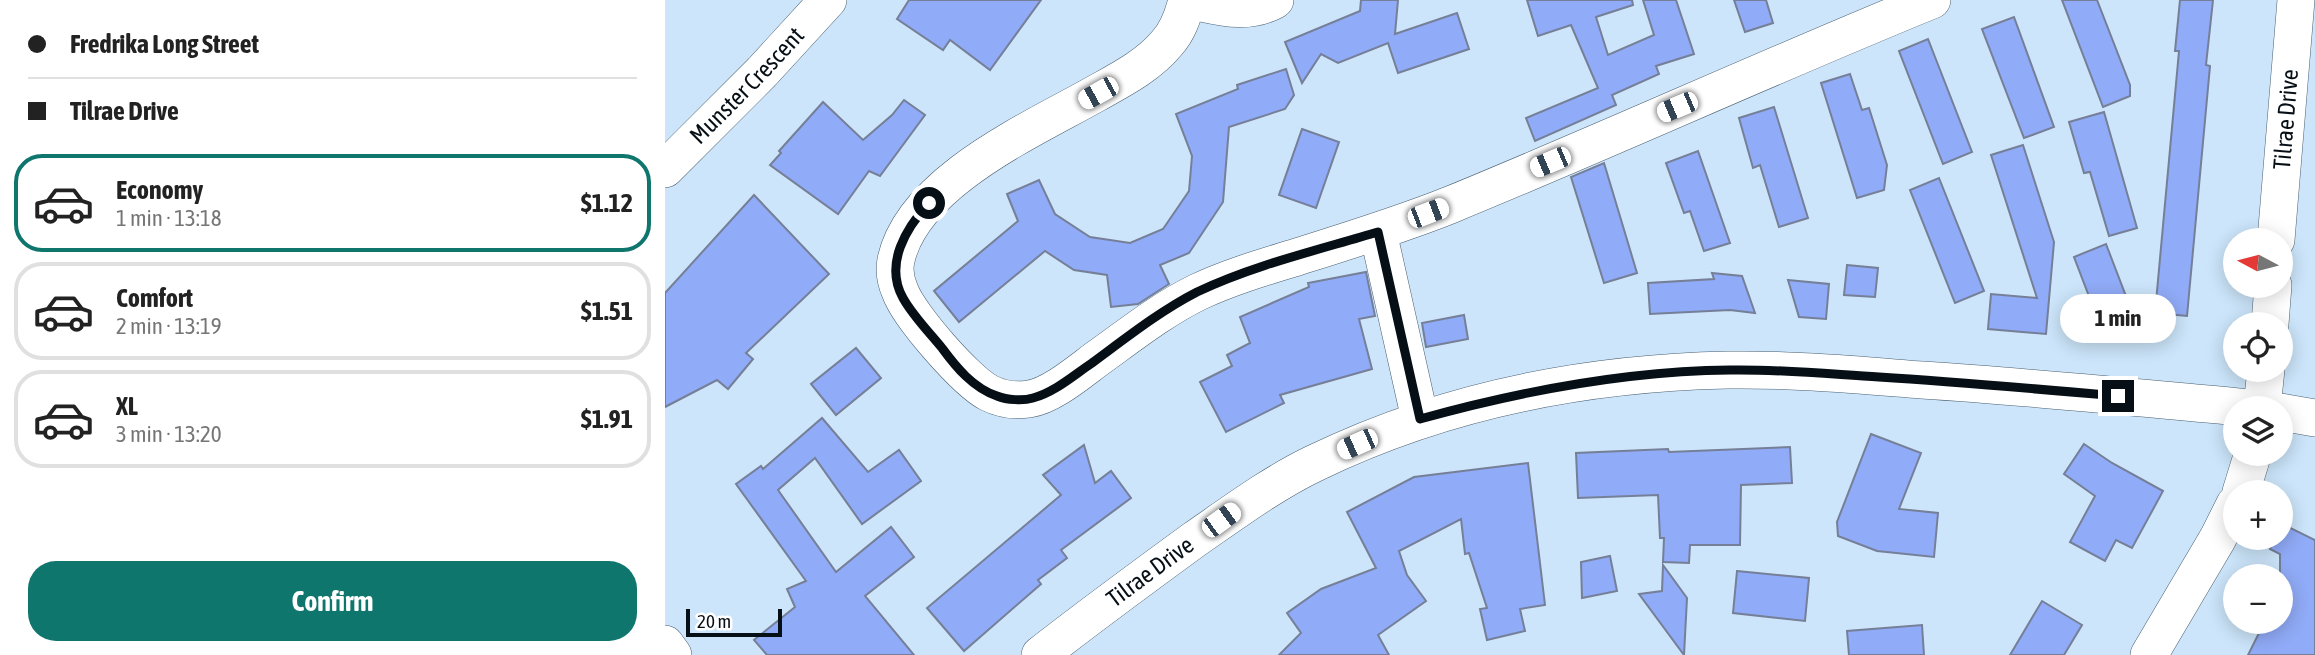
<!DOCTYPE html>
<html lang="en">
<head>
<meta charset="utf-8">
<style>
	:root { --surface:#fff; --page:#f6f6f6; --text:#222; --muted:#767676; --line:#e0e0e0; --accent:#0f766e }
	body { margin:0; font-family:"Asap Condensed",sans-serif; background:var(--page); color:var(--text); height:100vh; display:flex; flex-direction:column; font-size:26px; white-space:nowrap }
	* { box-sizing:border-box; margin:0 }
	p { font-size:23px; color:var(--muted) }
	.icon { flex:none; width:38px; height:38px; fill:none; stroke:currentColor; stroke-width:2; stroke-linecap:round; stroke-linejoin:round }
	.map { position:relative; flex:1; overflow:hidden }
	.panel { display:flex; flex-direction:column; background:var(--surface); width:665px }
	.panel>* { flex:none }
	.banner { display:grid; align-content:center; height:154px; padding:0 28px; background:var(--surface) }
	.needle { width:46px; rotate:277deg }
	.controls { position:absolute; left:1558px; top:228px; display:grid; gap:14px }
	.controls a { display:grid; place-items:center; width:70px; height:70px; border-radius:50%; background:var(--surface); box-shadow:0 4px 18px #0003; font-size:35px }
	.scale { position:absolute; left:21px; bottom:18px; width:96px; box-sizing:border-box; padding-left:7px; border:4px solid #070f16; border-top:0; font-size:19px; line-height:24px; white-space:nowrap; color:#070f16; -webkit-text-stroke:5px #fff; paint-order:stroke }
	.end { position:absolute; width:32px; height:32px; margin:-16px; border:9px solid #070f16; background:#fff; box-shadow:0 0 0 4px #fff }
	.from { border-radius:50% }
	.bubble { position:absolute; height:49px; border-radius:24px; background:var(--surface); box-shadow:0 4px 18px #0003; font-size:23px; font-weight:700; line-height:49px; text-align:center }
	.car { position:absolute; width:21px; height:42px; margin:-21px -10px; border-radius:9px; box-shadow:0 0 5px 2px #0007; background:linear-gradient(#fff 24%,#345 0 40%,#fff 0 76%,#345 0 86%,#fff 0) }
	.banner b { display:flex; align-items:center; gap:24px; height:66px; font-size:26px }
	.banner b+b { border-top:2px solid var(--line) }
	.banner i { width:18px; height:18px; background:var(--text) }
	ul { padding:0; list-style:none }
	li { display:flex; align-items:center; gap:21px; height:98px; margin:0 14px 10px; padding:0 14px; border:4px solid var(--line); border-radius:28px }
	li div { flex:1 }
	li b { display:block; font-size:26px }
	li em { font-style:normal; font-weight:700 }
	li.on { border-color:var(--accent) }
	li>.icon { width:63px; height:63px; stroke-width:1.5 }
	.action { display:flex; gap:14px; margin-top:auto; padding:14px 28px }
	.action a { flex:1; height:80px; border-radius:28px; background:var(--accent); color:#fff; font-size:28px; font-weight:700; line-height:80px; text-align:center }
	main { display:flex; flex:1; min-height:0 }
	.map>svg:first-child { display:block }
	.building { fill:#90abf7; stroke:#757f97; stroke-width:2 }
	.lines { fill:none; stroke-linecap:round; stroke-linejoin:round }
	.minor-casing { stroke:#4a5f71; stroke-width:38 }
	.minor { stroke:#fff; stroke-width:37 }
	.route { stroke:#070f16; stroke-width:9 }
	.labels { text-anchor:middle; stroke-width:7; stroke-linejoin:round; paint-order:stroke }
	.street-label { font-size:24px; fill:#070f16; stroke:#fff }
</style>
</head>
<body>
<main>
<section class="panel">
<div class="banner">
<b><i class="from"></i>Fredrika Long Street</b>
<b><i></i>Tilrae Drive</b>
</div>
<ul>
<li class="on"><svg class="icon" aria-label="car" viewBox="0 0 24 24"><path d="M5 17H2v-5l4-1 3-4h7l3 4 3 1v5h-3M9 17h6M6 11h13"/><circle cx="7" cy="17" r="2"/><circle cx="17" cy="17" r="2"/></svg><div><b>Economy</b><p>1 min · 13:18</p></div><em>$1.12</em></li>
<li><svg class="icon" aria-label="car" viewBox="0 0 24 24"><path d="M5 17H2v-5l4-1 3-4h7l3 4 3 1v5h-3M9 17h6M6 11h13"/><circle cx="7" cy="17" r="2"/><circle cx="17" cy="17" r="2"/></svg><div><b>Comfort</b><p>2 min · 13:19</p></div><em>$1.51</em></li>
<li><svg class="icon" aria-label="car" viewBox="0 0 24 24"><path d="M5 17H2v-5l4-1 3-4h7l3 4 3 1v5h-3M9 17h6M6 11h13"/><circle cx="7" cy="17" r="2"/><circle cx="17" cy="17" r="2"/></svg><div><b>XL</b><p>3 min · 13:20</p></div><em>$1.91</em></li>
</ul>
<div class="action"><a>Confirm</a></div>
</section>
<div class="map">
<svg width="1650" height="655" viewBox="0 0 1650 655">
	<rect width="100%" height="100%" fill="#cce5fa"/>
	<!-- building -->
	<g class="building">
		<polygon points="244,0 376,0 325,70 285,40 278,50 232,19"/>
		<polygon points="696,0 733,0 730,34 792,13 804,49 733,73 723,43 673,63 656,54 637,83 620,42 695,11"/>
		<polygon points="862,0 967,0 968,5 931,17 943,55 989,35 978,0 1011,0 1029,54 991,66 994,74 947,95 951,105 870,141 861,118 933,88 906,25 873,36"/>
		<polygon points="1069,0 1101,0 1108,23 1080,32"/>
		<polygon points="1397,0 1432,0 1465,85 1465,96 1438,107"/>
		<polygon points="1515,0 1548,0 1541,65 1545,66 1522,316 1490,313 1514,51 1510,51"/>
		<polygon points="1349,17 1389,127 1359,138 1317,29"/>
		<polygon points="1263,39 1307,152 1278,164 1234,51"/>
		<polygon points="621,69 629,95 620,109 564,127 558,202 524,253 495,265 504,284 473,304 446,307 442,275 409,270 380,251 294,322 269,291 353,221 342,194 374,180 390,214 425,237 465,243 498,229 524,191 527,156 511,114 573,89 572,85"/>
		<polygon points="1185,74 1197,110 1204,108 1222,165 1219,190 1192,198 1156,83"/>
		<polygon points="239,100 260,115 215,176 204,171 173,214 105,165 116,153 114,151 158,102 198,140 227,115"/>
		<polygon points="1109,107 1143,218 1114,227 1095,165 1088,168 1074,118"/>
		<polygon points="1439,112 1472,228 1444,236 1425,172 1419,173 1404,122"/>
		<polygon points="637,129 674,142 651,208 614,195"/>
		<polygon points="1358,145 1389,242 1381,334 1323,329 1326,294 1372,298 1326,155"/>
		<polygon points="1033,151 1065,243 1039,251 1025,211 1019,213 1001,163"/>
		<polygon points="939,163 972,273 939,283 906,177"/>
		<polygon points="1274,178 1319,291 1290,303 1245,190"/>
		<polygon points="89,195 164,274 81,353 88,359 63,389 52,380 0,407 0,293"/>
		<polygon points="1441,244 1472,325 1440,338 1409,257"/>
		<polygon points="1182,265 1213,268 1210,297 1179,295"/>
		<polygon points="701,272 710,316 694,319 707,369 615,395 619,403 561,432 535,382 567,366 562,355 585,343 575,317 644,287 643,283"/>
		<polygon points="1047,273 1077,276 1090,313 1065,310 985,314 983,283 1049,279"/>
		<polygon points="1123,280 1164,284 1161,319 1134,317"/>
		<polygon points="799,315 803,339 761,347 757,323"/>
		<polygon points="191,348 216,378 171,415 146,384"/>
		<polygon points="157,418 203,472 234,450 256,481 197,524 150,458 113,490 171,572 226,527 249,557 200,596 249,655 102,655 89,640 130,607 122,589 141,581 71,484 96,466 98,469"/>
		<polygon points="1206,434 1256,453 1234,509 1273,513 1269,557 1212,551 1173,536 1172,522"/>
		<polygon points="1419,444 1447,463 1498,491 1467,548 1451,540 1440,561 1405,542 1430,496 1399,474"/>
		<polygon points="419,445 430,483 446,471 466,498 396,550 402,558 373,580 376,584 299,651 262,608 396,495 378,475"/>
		<polygon points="1125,447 1127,483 1076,485 1075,545 1025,545 1024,563 998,562 999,538 995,538 993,495 913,498 911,453 1003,449 1004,452"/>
		<polygon points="863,463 880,605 855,609 860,631 822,640 815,609 822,608 804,553 800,554 796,519 734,551 742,575 761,601 713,635 724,655 614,655 636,633 622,613 656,589 711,568 682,512 749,477"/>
		<polygon points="1617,524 1650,540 1650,655 1583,655 1600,621 1615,621 1615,554 1605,549 1610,537 1615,537"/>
		<polygon points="945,556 952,591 917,598 916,562"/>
		<polygon points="998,565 1022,598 1019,655 974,594 997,591"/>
		<polygon points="1072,571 1144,578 1140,621 1068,613"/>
		<polygon points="1377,601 1417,625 1399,655 1345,655"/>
		<polygon points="1257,625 1259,655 1184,655 1182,631"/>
	</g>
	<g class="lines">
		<defs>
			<g id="minor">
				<path d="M610,0C581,16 553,6 522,0C518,16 513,31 502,43C483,66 455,80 430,94C366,130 248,182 231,260C229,270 231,282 235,291C244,316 301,381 324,393C336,399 351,401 364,399C386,396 414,372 433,358C465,335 498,309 533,292C565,277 599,267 632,257C683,241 735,225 785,205C946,139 1105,66 1267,0"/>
				<path id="s1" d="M0,169L97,72L163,0"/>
				<polyline points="713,232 755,419"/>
				<path id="s2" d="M1611,240L1631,0"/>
				<polyline points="1605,324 1608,285"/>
				<polyline points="1597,408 1601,369"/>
				<polyline points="1615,412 1650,418"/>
				<polyline points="1576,492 1588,453"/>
				<polyline points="0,644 8,655"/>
				<path id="s3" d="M375,655C426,615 478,577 530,539C569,512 608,483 650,463C778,401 921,373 1063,370C1127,369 1192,375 1257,380C1366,387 1476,398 1585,408"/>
				<polyline points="1484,655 1553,538 1570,504"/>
			</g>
		</defs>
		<!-- minor casing -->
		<use href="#minor" class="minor-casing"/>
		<!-- minor -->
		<use href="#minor" class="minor"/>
	</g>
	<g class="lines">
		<!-- route -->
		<path class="route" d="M264,203C241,228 219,264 238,298C248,316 264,332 277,348C291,367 308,388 332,396C342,400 358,401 368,398C390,392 409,375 427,363C461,338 495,311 532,292C589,265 653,250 713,232L755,419C856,391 959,371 1065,370C1114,369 1164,374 1214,377C1293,382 1373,389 1453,396"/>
	</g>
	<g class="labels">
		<!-- street labels -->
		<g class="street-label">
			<text dy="8" stroke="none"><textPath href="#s1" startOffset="117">Munster Crescent</textPath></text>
			<text dy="8" stroke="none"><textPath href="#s2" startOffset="121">Tilrae Drive</textPath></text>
			<text dy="8" stroke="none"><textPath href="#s3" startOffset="138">Tilrae Drive</textPath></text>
		</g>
	</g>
</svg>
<div class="controls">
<a><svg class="needle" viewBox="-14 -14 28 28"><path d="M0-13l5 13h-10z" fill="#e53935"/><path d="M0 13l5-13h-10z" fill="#767676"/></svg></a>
<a><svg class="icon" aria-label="locate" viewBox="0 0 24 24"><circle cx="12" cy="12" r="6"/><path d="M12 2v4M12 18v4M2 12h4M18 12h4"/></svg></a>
<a><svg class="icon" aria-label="layers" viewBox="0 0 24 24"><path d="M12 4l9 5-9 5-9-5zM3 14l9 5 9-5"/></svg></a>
<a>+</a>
<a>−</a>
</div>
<div class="scale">20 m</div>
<i class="end from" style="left:264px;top:203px"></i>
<i class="end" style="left:1453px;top:396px"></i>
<div class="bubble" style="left:1395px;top:294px;width:116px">1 min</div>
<i class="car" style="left:433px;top:93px;rotate:241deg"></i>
<i class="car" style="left:1012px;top:107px;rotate:247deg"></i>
<i class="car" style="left:885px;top:162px;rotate:247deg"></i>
<i class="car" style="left:763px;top:213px;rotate:69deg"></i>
<i class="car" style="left:692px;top:444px;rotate:246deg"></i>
<i class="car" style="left:556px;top:520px;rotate:54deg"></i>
</div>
</main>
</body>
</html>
